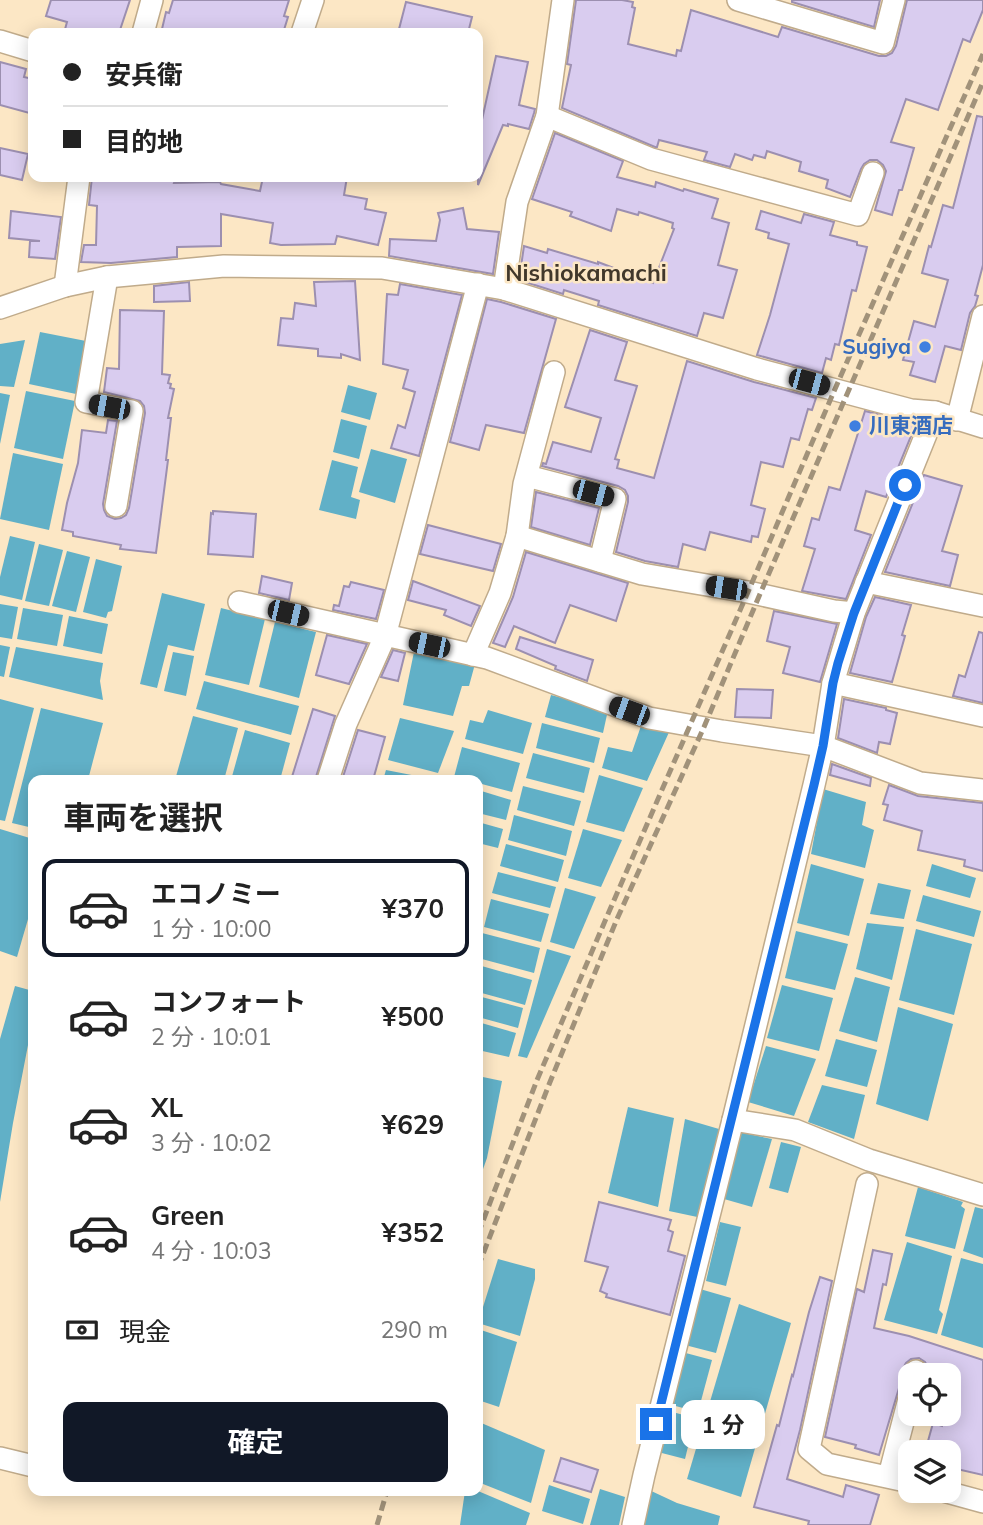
<!DOCTYPE html>
<html lang="ja">
<head>
<meta charset="utf-8">
<style>
	:root { --surface:#fff; --page:#f6f6f6; --text:#222; --muted:#767676; --line:#e0e0e0; --accent:#111827 }
	body { margin:0; font-family:Mulish,"Noto Sans JP",sans-serif; background:var(--page); color:var(--text); height:100vh; display:flex; flex-direction:column; font-size:26px; white-space:nowrap }
	* { box-sizing:border-box; margin:0 }
	p { font-size:23px; color:var(--muted) }
	.icon { flex:none; width:38px; height:38px; fill:none; stroke:currentColor; stroke-width:2; stroke-linecap:round; stroke-linejoin:round }
	.map { position:relative; flex:1; overflow:hidden }
	.drawer { position:absolute; left:28px; top:775px; width:455px; height:721px; display:flex; flex-direction:column; background:var(--surface); border-radius:14px; box-shadow:0 4px 18px #0003 }
	.drawer>* { flex:none }
	.top-card { position:absolute; left:28px; top:28px; width:455px; height:154px; border-radius:14px; box-shadow:0 4px 18px #0003; display:grid; align-content:center; height:154px; padding:0 35px; background:var(--surface) }
	.controls { position:absolute; left:898px; top:1363px; display:grid; gap:14px }
	.controls a { display:grid; place-items:center; width:63px; height:63px; border-radius:14px; background:var(--surface); box-shadow:0 4px 18px #0003; font-size:35px }
	.end { position:absolute; width:32px; height:32px; margin:-16px; border:9px solid #1a73e8; background:#fff; box-shadow:0 0 0 4px #fff }
	.from { border-radius:50% }
	.bubble { position:absolute; height:49px; border-radius:14px; background:var(--surface); box-shadow:0 4px 18px #0003; font-size:23px; font-weight:700; line-height:49px; text-align:center }
	.car { position:absolute; width:21px; height:42px; margin:-21px -10px; border-radius:9px; box-shadow:0 0 5px 2px #0007; background:linear-gradient(#222 24%,#8ab4d8 0 40%,#222 0 76%,#8ab4d8 0 86%,#222 0) }
	.top-card b { display:flex; align-items:center; gap:24px; height:66px; font-size:26px }
	.top-card b+b { border-top:2px solid var(--line) }
	.top-card i { width:18px; height:18px; background:var(--text) }
	ul { padding:0; list-style:none }
	li { display:flex; align-items:center; gap:21px; height:98px; margin:0 14px 10px; padding:0 21px; border:4px solid transparent; border-radius:14px }
	li div { flex:1 }
	li b { display:block; font-size:26px }
	li em { font-style:normal; font-weight:700 }
	li.selected { border-color:var(--accent) }
	li>.icon { width:63px; height:63px; stroke-width:1.5 }
	h2 { padding:0 35px; font-size:32px; line-height:84px }
	.pay { display:flex; align-items:center; gap:18px; height:77px; padding:0 35px; font-size:26px }
	.pay p { margin-inline-start:auto }
	.action { display:flex; gap:14px; margin-top:auto; padding:14px 35px }
	.action a { flex:1; height:80px; border-radius:14px; background:var(--accent); color:#fff; font-size:28px; font-weight:700; line-height:80px; text-align:center }
	.map>svg:first-child { display:block }
	.water { fill:#61b0c7 }
	.building { fill:#d9ccef; stroke:#9c8fb0; stroke-width:2 }
	.lines { fill:none; stroke-linecap:round; stroke-linejoin:round }
	.minor-casing { stroke:#c0ab8b; stroke-width:24 }
	.minor { stroke:#fff; stroke-width:21 }
	.rail { stroke:#a1927a; stroke-width:5; stroke-dasharray:10 5; stroke-linecap:butt }
	.route { stroke:#1a73e8; stroke-width:9 }
	.shop-dot { fill:#3f7fe0; stroke:#fce7c5; stroke-width:2.5 }
	.labels { text-anchor:middle; stroke-width:5; stroke-linejoin:round; paint-order:stroke }
	.shop-label { font-size:21px; font-weight:bold; fill:#366cbe; stroke:#fce7c5; text-anchor:end }
	.neighbourhood-label { font-size:23px; font-weight:bold; fill:#41382b; stroke:#fce7c5 }
</style>
</head>
<body>
<div class="map">
<svg width="983" height="1525" viewBox="0 0 983 1525">
	<rect width="100%" height="100%" fill="#fce7c5"/>
	<!-- water -->
	<g class="water">
		<polygon points="40,332 86,341 76,394 29,384"/>
		<polygon points="25,340 14,387 0,386 0,344"/>
		<polygon points="348,385 377,393 370,420 341,412"/>
		<polygon points="26,391 75,401 63,459 14,448"/>
		<polygon points="0,393 10,395 0,444"/>
		<polygon points="341,419 367,426 359,459 333,452"/>
		<polygon points="371,449 407,459 395,503 359,492"/>
		<polygon points="13,453 63,464 49,530 0,519"/>
		<polygon points="332,460 358,467 351,497 360,500 356,519 319,510"/>
		<polygon points="10,536 35,542 22,600 0,595 0,577"/>
		<polygon points="39,544 63,550 49,606 25,601"/>
		<polygon points="67,551 90,557 76,612 52,606"/>
		<polygon points="96,559 122,566 112,611 108,612 106,618 83,612"/>
		<polygon points="162,593 205,604 194,651 168,645 157,688 140,684"/>
		<polygon points="0,604 18,607 12,639 0,637"/>
		<polygon points="23,608 63,615 57,646 17,639"/>
		<polygon points="221,608 265,619 249,685 205,675"/>
		<polygon points="69,616 108,624 102,654 63,646"/>
		<polygon points="275,622 316,632 299,698 259,687"/>
		<polygon points="0,645 10,647 4,677 0,676"/>
		<polygon points="16,647 103,663 100,681 103,700 9,677"/>
		<polygon points="173,652 194,656 186,696 164,691"/>
		<polygon points="414,652 475,664 469,686 462,686 453,716 403,705"/>
		<polygon points="204,681 299,706 291,735 196,709"/>
		<polygon points="551,695 608,710 603,733 545,717"/>
		<polygon points="0,699 34,708 5,821 0,820"/>
		<polygon points="41,708 103,723 89,776 86,780 33,780 33,828 12,823"/>
		<polygon points="488,710 532,723 523,754 465,739 470,720 483,723"/>
		<polygon points="193,716 238,728 224,780 175,780"/>
		<polygon points="400,718 454,731 438,773 388,760"/>
		<polygon points="542,723 600,738 594,763 536,748"/>
		<polygon points="642,723 670,730 647,781 602,768 608,747 632,752"/>
		<polygon points="245,730 290,743 280,780 231,780"/>
		<polygon points="462,747 520,763 512,792 478,783 478,780 468,780 454,777"/>
		<polygon points="533,753 590,768 584,793 526,778"/>
		<polygon points="386,770 437,780 383,780"/>
		<polygon points="599,775 643,788 624,832 586,822"/>
		<polygon points="523,786 581,801 574,826 517,810"/>
		<polygon points="823,789 866,802 862,825 874,830 865,868 811,854"/>
		<polygon points="478,790 511,800 506,820 478,813"/>
		<polygon points="514,815 572,831 566,856 508,840"/>
		<polygon points="478,822 503,829 498,848 478,843"/>
		<polygon points="0,829 33,839 33,902 17,957 0,951"/>
		<polygon points="583,829 622,840 601,887 568,878"/>
		<polygon points="506,844 564,860 558,882 500,866"/>
		<polygon points="811,864 864,879 849,936 797,923"/>
		<polygon points="932,864 976,878 970,898 926,886"/>
		<polygon points="498,872 556,887 550,908 492,893"/>
		<polygon points="878,883 911,890 904,919 870,914"/>
		<polygon points="565,888 596,897 574,949 550,942"/>
		<polygon points="923,895 981,911 974,937 916,921"/>
		<polygon points="491,899 549,914 541,942 484,927"/>
		<polygon points="867,923 904,927 892,980 856,969"/>
		<polygon points="916,929 972,944 954,1015 899,1000"/>
		<polygon points="796,931 848,944 835,990 785,978"/>
		<polygon points="482,933 540,948 534,973 478,958 478,950"/>
		<polygon points="547,949 571,956 527,1058 518,1056"/>
		<polygon points="478,965 532,980 525,1005 478,992"/>
		<polygon points="855,977 890,987 877,1042 839,1031"/>
		<polygon points="782,985 833,998 819,1051 767,1038"/>
		<polygon points="15,986 33,991 33,1019 13,1123 0,1202 0,1039"/>
		<polygon points="478,996 523,1008 518,1028 478,1017"/>
		<polygon points="898,1007 953,1024 928,1121 876,1104"/>
		<polygon points="478,1022 516,1033 509,1057 478,1050"/>
		<polygon points="836,1039 877,1050 867,1087 825,1076"/>
		<polygon points="766,1046 816,1059 794,1116 748,1102"/>
		<polygon points="478,1076 502,1081 487,1158 478,1183"/>
		<polygon points="822,1085 865,1095 854,1139 808,1122"/>
		<polygon points="628,1107 674,1118 658,1207 608,1193"/>
		<polygon points="685,1119 719,1129 702,1218 669,1211"/>
		<polygon points="739,1132 772,1139 752,1207 724,1199"/>
		<polygon points="781,1142 801,1147 788,1193 769,1188"/>
		<polygon points="918,1187 963,1202 961,1206 965,1209 955,1249 905,1236"/>
		<polygon points="975,1207 983,1209 983,1258 963,1251"/>
		<polygon points="720,1222 741,1227 726,1286 706,1281"/>
		<polygon points="907,1242 952,1256 939,1310 943,1314 937,1334 884,1320"/>
		<polygon points="961,1258 983,1264 983,1348 941,1335"/>
		<polygon points="498,1259 535,1269 535,1279 520,1336 478,1323"/>
		<polygon points="700,1289 731,1298 716,1353 685,1345"/>
		<polygon points="739,1304 791,1323 741,1497 687,1479"/>
		<polygon points="478,1329 517,1342 499,1407 478,1400"/>
		<polygon points="682,1352 712,1360 698,1412 668,1404"/>
		<polygon points="665,1410 695,1418 685,1459 654,1451"/>
		<polygon points="479,1422 545,1450 531,1503 478,1482"/>
		<polygon points="549,1485 590,1499 583,1524 542,1511"/>
		<polygon points="600,1489 625,1497 619,1525 590,1525"/>
		<polygon points="647,1489 677,1503 720,1516 718,1525 639,1525"/>
		<polygon points="465,1491 478,1491 530,1513 526,1525 460,1525"/>
	</g>
	<!-- building -->
	<g class="building">
		<polygon points="51,0 130,0 119,33 64,33 67,22 46,16"/>
		<polygon points="173,0 289,0 284,16 288,17 283,33 177,33 162,29 166,12 169,13"/>
		<polygon points="576,0 622,0 633,2 632,7 635,8 628,44 676,56 677,50 681,51 691,10 778,37 782,27 879,56 886,56 892,53 896,46 907,0 983,0 983,10 970,42 963,39 938,110 906,99 891,142 914,148 902,190 899,190 892,215 875,210 886,171 883,165 877,160 870,160 864,164 861,169 850,197 826,188 828,180 799,171 801,162 767,151 765,158 754,155 752,160 735,154 730,167 704,160 707,152 659,140 657,147 655,147 562,108 571,65 567,64"/>
		<polygon points="792,0 880,0 874,27 792,2"/>
		<polygon points="406,2 472,17 468,33 398,33"/>
		<polygon points="496,56 528,62 519,105 535,109 534,113 529,129 508,124 508,126 503,125 478,185 478,138"/>
		<polygon points="0,62 26,69 24,77 33,79 33,114 0,105"/>
		<polygon points="977,116 983,117 983,265 975,295 978,296 975,306 970,313 961,350 945,346 935,382 910,375 914,362 903,360 914,321 935,327 948,280 922,273 929,246 931,247 943,205 953,208"/>
		<polygon points="555,133 623,161 617,177 655,187 656,182 683,191 684,189 718,199 712,218 729,223 718,265 737,270 723,318 704,313 697,336 598,305 599,301 564,290 563,294 519,280 524,246 547,253 548,249 598,264 598,262 653,283 674,229 672,228 673,223 639,212 638,215 617,209 611,231 570,216 572,212 532,199"/>
		<polygon points="0,148 28,154 22,180 0,175"/>
		<polygon points="92,177 176,177 174,183 220,182 221,184 260,191 263,177 347,177 344,195 367,199 365,209 386,213 378,245 337,236 335,244 281,245 270,243 273,223 221,214 221,246 177,247 177,257 111,263 81,262 84,245 96,245 97,206 89,205"/>
		<polygon points="463,208 467,229 499,232 493,274 389,256 390,239 436,241 440,220 438,213"/>
		<polygon points="11,211 61,217 55,259 29,257 30,241 40,241 9,238"/>
		<polygon points="761,211 801,223 804,214 834,222 830,235 857,242 857,245 867,247 856,291 852,290 839,345 835,344 831,360 826,358 822,373 757,355 770,315 789,244 768,238 769,233 756,229"/>
		<polygon points="355,281 360,360 341,354 341,358 318,356 318,349 278,345 281,318 293,319 295,303 316,306 314,282"/>
		<polygon points="189,282 190,301 154,302 154,286"/>
		<polygon points="400,284 462,295 419,456 391,448 398,425 405,428 415,392 403,388 408,370 383,364 387,294 398,295"/>
		<polygon points="487,299 501,302 556,319 524,433 486,425 479,450 450,442"/>
		<polygon points="120,310 164,311 162,374 170,375 168,383 171,384 170,388 174,389 168,418 171,418 166,460 168,460 156,553 120,549 121,545 73,536 73,532 62,530 67,503 78,463 82,430 106,433 108,420 117,421 103,504 104,510 107,516 115,519 121,518 126,515 129,508 145,413 144,406 140,401 104,392 107,368 119,369"/>
		<polygon points="590,330 627,342 615,380 637,386 615,459 619,460 617,468 654,478 687,361 754,382 816,398 812,410 808,409 799,440 791,438 783,467 761,462 751,505 765,509 758,537 752,536 751,542 710,532 705,550 683,544 678,567 645,561 616,552 628,502 628,496 625,490 618,486 542,466 543,463 546,464 553,442 591,452 601,418 565,407"/>
		<polygon points="865,411 916,424 886,497 866,491 855,530 871,535 846,599 802,591 815,549 804,546 812,518 819,520 829,487 840,490"/>
		<polygon points="924,475 962,486 942,551 958,555 950,586 885,572"/>
		<polygon points="536,492 599,508 590,545 531,527"/>
		<polygon points="213,511 256,514 253,557 208,554 211,513 213,514"/>
		<polygon points="428,525 501,544 493,571 420,554"/>
		<polygon points="526,552 628,583 616,621 570,605 555,643 514,626 505,647 493,643 513,597"/>
		<polygon points="262,576 292,583 289,600 259,593"/>
		<polygon points="413,581 480,606 471,626 444,615 446,610 408,600"/>
		<polygon points="351,582 384,590 376,619 333,610 334,605 339,606 344,586 349,587"/>
		<polygon points="875,597 911,605 902,635 905,636 892,682 850,673 866,617"/>
		<polygon points="774,611 837,624 820,682 783,673 790,647 767,641"/>
		<polygon points="979,632 983,633 983,703 953,696 959,675 965,677"/>
		<polygon points="327,635 367,644 349,684 316,675"/>
		<polygon points="520,637 593,660 587,681 555,669 556,666 516,649"/>
		<polygon points="393,650 405,653 398,681 381,677"/>
		<polygon points="737,689 773,690 771,718 735,717"/>
		<polygon points="844,699 886,708 886,710 897,713 890,744 879,742 877,753 838,738"/>
		<polygon points="313,709 335,716 315,780 291,780"/>
		<polygon points="358,730 385,737 373,780 342,780"/>
		<polygon points="832,764 871,778 870,786 830,775"/>
		<polygon points="889,785 918,796 983,803 983,871 964,866 965,860 918,850 922,831 884,820 888,805 883,804"/>
		<polygon points="599,1202 671,1220 668,1230 673,1232 668,1251 685,1256 670,1315 606,1297 607,1294 600,1291 608,1267 585,1261"/>
		<polygon points="873,1250 892,1254 886,1285 883,1284 874,1328 909,1336 983,1360 983,1475 948,1467 948,1452 925,1452 933,1423 942,1426 944,1414 948,1414 948,1375 929,1369 925,1362 919,1358 911,1359 906,1363 903,1368 902,1378 879,1455 855,1448 856,1445 825,1437 857,1289 864,1292"/>
		<polygon points="820,1277 832,1281 800,1430 787,1479 843,1497 846,1485 879,1495 870,1525 808,1525 809,1521 754,1507 777,1425 779,1426 792,1375 793,1376 809,1312"/>
		<polygon points="561,1458 598,1470 591,1492 554,1481"/>
	</g>
	<g class="lines">
		<defs>
			<g id="minor">
				<polyline points="738,0 883,43 894,0"/>
				<polyline points="143,33 152,0"/>
				<polyline points="302,33 313,0"/>
				<polyline points="0,41 33,51"/>
				<polyline points="547,116 651,159 858,215 873,173"/>
				<polyline points="107,277 86,402 132,411 116,506"/>
				<polyline points="65,286 79,177"/>
				<polyline points="504,289 517,202 547,116 563,0"/>
				<polyline points="0,308 65,286 107,277 224,266 382,268 504,289 757,369 911,410 935,412 983,427"/>
				<polyline points="957,420 983,316"/>
				<polyline points="527,476 615,499 600,561"/>
				<polyline points="517,536 642,574 748,592 834,611 854,613"/>
				<polyline points="866,582 983,606"/>
				<polyline points="239,602 487,658 649,718 722,731 823,746 920,783 983,790"/>
				<polyline points="473,655 500,593 517,536 524,484 554,372"/>
				<polyline points="833,683 983,716"/>
				<polyline points="328,780 346,724 385,636 478,284"/>
				<polyline points="733,1120 795,1130 869,1160 983,1195"/>
				<polyline points="867,1184 809,1449 827,1464 910,1482"/>
				<polyline points="915,1376 916,1371"/>
				<polyline points="0,1458 33,1466"/>
				<polyline points="889,1476 910,1395"/>
				<polyline points="943,1491 983,1502"/>
				<polyline points="633,1525 644,1475 733,1120 814,785 823,746 833,683 854,613 935,412"/>
			</g>
		</defs>
		<!-- minor casing -->
		<use href="#minor" class="minor-casing"/>
		<!-- minor -->
		<use href="#minor" class="minor"/>
		<!-- rail -->
		<g class="rail">
			<polyline points="478,1234 537,1080 608,914 748,592 835,389 983,54"/>
			<polyline points="478,1267 550,1082 617,919 704,727 760,594 983,82"/>
			<polyline points="377,1525 387,1491"/>
		</g>
	</g>
	<g class="lines">
		<!-- route -->
		<polyline class="route" points="656,1424 814,785 823,746 833,683 838,663 854,613 905,485"/>
	</g>
	<!-- markers -->
	<g class="shop-dot">
		<circle cx="925" cy="347" r="7"/>
		<circle cx="855" cy="426" r="7"/>
	</g>
	<g class="labels">
		<!-- shop labels -->
		<g class="shop-label">
			<text x="911" y="354">Sugiya</text>
			<text x="869" y="433" text-anchor="start">川東酒店</text>
		</g>
		<!-- neighbourhood labels -->
		<g class="neighbourhood-label">
			<text x="586" y="281">Nishiokamachi</text>
		</g>
	</g>
</svg>
<div class="controls">
<a><svg class="icon" aria-label="locate" viewBox="0 0 24 24"><circle cx="12" cy="12" r="6"/><path d="M12 2v4M12 18v4M2 12h4M18 12h4"/></svg></a>
<a><svg class="icon" aria-label="layers" viewBox="0 0 24 24"><path d="M12 4l9 5-9 5-9-5zM3 14l9 5 9-5"/></svg></a>
</div>
<i class="end from" style="left:905px;top:485px"></i>
<i class="end" style="left:656px;top:1424px"></i>
<div class="bubble" style="left:681px;top:1400px;width:84px">1 分</div>
<i class="car" style="left:809px;top:382px;rotate:105deg"></i>
<i class="car" style="left:109px;top:407px;rotate:281deg"></i>
<i class="car" style="left:593px;top:493px;rotate:105deg"></i>
<i class="car" style="left:726px;top:588px;rotate:279deg"></i>
<i class="car" style="left:288px;top:613px;rotate:103deg"></i>
<i class="car" style="left:429px;top:645px;rotate:282deg"></i>
<i class="car" style="left:629px;top:711px;rotate:290deg"></i>
<div class="top-card">
<b><i class="from"></i>安兵衛</b>
<b><i></i>目的地</b>
</div>
<section class="drawer">
<h2>車両を選択</h2>
<ul>
<li class="selected"><svg class="icon" aria-label="car" viewBox="0 0 24 24"><path d="M5 17H2v-5l4-1 3-4h7l3 4 3 1v5h-3M9 17h6M6 11h13"/><circle cx="7" cy="17" r="2"/><circle cx="17" cy="17" r="2"/></svg><div><b>エコノミー</b><p>1 分 · 10:00</p></div><em>¥370</em></li>
<li><svg class="icon" aria-label="car" viewBox="0 0 24 24"><path d="M5 17H2v-5l4-1 3-4h7l3 4 3 1v5h-3M9 17h6M6 11h13"/><circle cx="7" cy="17" r="2"/><circle cx="17" cy="17" r="2"/></svg><div><b>コンフォート</b><p>2 分 · 10:01</p></div><em>¥500</em></li>
<li><svg class="icon" aria-label="car" viewBox="0 0 24 24"><path d="M5 17H2v-5l4-1 3-4h7l3 4 3 1v5h-3M9 17h6M6 11h13"/><circle cx="7" cy="17" r="2"/><circle cx="17" cy="17" r="2"/></svg><div><b>XL</b><p>3 分 · 10:02</p></div><em>¥629</em></li>
<li><svg class="icon" aria-label="car" viewBox="0 0 24 24"><path d="M5 17H2v-5l4-1 3-4h7l3 4 3 1v5h-3M9 17h6M6 11h13"/><circle cx="7" cy="17" r="2"/><circle cx="17" cy="17" r="2"/></svg><div><b>Green</b><p>4 分 · 10:03</p></div><em>¥352</em></li>
</ul>
<div class="pay"><svg class="icon" aria-label="cash" viewBox="0 0 24 24"><path d="M3 7h18v10H3z"/><circle cx="12" cy="12" r="2"/></svg>現金<p>290 m</p></div>
<div class="action"><a>確定</a></div>
</section>
</div>
</body>
</html>
